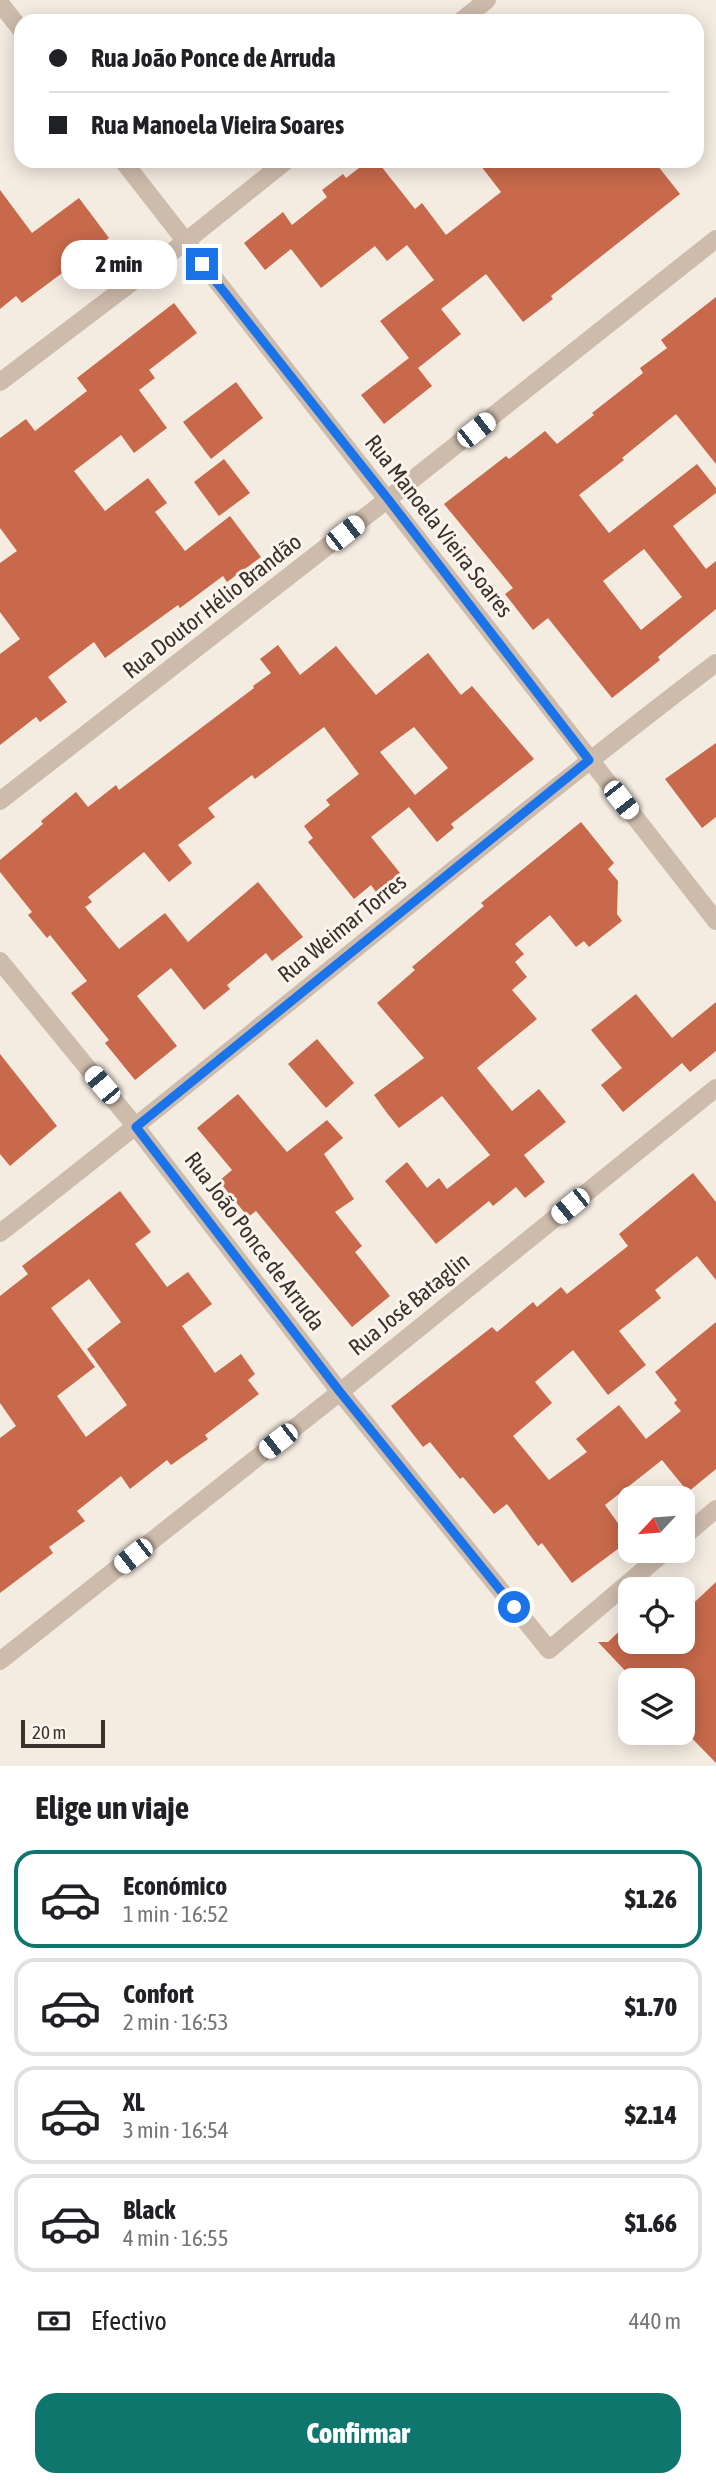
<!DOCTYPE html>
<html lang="es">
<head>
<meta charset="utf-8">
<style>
	:root { --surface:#fff; --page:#f6f6f6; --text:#202124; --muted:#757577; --line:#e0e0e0; --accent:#0f766e }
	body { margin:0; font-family:"Asap Condensed",sans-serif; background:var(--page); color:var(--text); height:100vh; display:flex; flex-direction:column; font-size:26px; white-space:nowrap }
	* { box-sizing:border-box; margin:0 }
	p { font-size:23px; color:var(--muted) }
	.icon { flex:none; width:38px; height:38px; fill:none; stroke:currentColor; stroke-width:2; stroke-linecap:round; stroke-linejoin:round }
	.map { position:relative; height:1766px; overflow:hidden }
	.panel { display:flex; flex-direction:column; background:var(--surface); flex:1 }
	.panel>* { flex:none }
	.banner { position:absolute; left:14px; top:14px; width:690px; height:154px; border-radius:21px; box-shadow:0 4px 18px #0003; display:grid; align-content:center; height:154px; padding:0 35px; background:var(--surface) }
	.needle { width:46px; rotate:244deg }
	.controls { position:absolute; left:618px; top:1486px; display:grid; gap:14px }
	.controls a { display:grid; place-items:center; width:77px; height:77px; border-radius:14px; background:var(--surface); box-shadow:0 4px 18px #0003; font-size:35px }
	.scale { position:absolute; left:21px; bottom:18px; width:84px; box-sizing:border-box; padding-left:7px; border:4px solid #3b302b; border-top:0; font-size:19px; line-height:24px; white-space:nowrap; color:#3b302b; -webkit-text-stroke:5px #fbf5ee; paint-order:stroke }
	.end { position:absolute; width:32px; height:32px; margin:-16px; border:9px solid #1a73e8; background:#fff; box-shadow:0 0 0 4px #fff }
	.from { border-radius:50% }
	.bubble { position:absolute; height:49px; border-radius:21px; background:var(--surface); box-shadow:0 4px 18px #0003; font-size:23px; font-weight:800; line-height:49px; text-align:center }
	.car { position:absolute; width:21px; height:42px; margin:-21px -10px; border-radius:9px; box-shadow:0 0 5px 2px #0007; background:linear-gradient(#fff 24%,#345 0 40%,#fff 0 76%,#345 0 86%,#fff 0) }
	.banner b { display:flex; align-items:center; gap:24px; height:66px; font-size:26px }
	.banner b+b { border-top:2px solid var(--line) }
	.banner i { width:18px; height:18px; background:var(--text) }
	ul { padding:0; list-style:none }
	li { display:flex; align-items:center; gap:21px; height:98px; margin:0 14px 10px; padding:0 21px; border:4px solid var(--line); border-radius:21px }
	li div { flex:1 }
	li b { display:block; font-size:26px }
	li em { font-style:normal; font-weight:800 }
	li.on { border-color:var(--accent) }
	li>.icon { width:63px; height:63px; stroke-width:1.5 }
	h2 { padding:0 35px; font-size:32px; line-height:84px }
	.pay { display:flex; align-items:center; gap:18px; height:77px; padding:0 35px; font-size:26px }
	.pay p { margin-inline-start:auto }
	.button { display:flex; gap:14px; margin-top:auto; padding:14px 35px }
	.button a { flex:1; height:80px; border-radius:21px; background:var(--accent); color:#fff; font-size:28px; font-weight:800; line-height:80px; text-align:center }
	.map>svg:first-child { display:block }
	.building { fill:#c8694b; fill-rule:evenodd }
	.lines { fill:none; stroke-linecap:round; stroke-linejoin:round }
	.minor { stroke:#cdbbac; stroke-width:18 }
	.route { stroke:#1a73e8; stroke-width:9 }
	.labels { text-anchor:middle; stroke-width:6; stroke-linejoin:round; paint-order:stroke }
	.street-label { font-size:23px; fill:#3b302b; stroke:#fbf5ee }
</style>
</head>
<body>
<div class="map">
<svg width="716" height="1766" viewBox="0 0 716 1766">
	<rect width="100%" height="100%" fill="#f4ebe1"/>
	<!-- building -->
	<g class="building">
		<polygon points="368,161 377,161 415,209 422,203 446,235 501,192 477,161 654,161 680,194 551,296 553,299 523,322 486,274 441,309 461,334 418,368 432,386 384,424 361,395 409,358 380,321 434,280 407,245 387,261 375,246 321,288 291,249 265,270 244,243 283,212 292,225 327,197 322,190 343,174 346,178"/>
		<polygon points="0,190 32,233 79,198 109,238 22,303 16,296 0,309"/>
		<path d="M716,297V464L676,414L622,458L624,460L579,495L609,533L697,464L716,488V493L673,526L706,569L716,561V609L658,657L660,660L612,698L548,618L533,630L505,594L513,588L444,504L506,456L509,459L545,431L557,444L594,415L592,413L643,373L640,368L667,348L661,340ZM644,549L682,597L641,630L603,581Z"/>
		<polygon points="174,303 197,333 149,370 155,378 139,390 167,428 134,453 121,435 74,471 105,511 148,478 167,503 155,512 185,551 230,516 261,557 227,582 223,576 180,608 178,605 105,658 94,642 48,677 67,702 40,722 36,717 0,745 0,654 20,639 0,612 0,563 17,551 0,528 0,438 26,419 35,431 87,391 77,378"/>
		<polygon points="236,382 263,418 211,459 183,422"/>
		<polygon points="224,459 250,493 219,516 194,482"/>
		<path d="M278,645L300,675L336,646L376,695L428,653L461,695L472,686L534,759L451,824L454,828L437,842L409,807L371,837L400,873L376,892L371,885L354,899L308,842L313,838L304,826L330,805L326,800L359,774L324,727L255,779L252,775L208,808L215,817L178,845L192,863L169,882L144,852L88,897L92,902L85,907L119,949L165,913L188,942L258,882L303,937L272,961L266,953L227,985L230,989L204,1010L171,968L137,996L177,1046L135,1080L105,1043L109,1040L71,993L87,981L50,935L47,938L28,915L32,912L0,872V860L43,824L41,821L76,792L88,807L116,785L119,790L254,688L253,686L271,673L260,659ZM414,727L448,768L415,795L380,752Z"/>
		<polygon points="716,743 716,817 702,828 665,779"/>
		<polygon points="581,822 614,863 608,869 618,881 617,914 622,921 589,947 584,941 576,947 550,915 515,944 524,954 515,962 527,977 512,990 537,1019 477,1068 512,1111 539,1089 566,1122 524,1155 545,1182 525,1198 516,1187 493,1206 489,1201 436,1244 385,1181 407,1162 427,1188 439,1178 447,1189 490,1155 442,1096 399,1128 387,1113 374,1095 424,1058 377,1003 415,970 412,967 484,906 481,903"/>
		<polygon points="636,994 672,1038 716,1002 716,1051 690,1072 682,1063 623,1112 601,1085 622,1068 591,1030"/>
		<polygon points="317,1039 354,1083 326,1108 288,1064"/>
		<polygon points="0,1054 57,1126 10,1166 0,1154"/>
		<polygon points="238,1094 287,1152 327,1120 343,1138 324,1154 354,1199 335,1212 362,1246 355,1252 390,1296 352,1327 256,1211 248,1217 219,1181 232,1170 197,1128"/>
		<polygon points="693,1173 716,1202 716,1280 697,1256 655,1290 661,1298 619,1331 646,1365 608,1395 573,1350 535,1382 552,1403 513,1436 549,1480 587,1452 576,1439 619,1405 646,1439 681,1411 674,1403 677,1400 655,1372 716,1322 716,1469 688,1492 662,1460 605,1505 630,1540 572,1583 542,1543 538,1546 507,1504 494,1514 463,1477 460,1479 430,1442 423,1447 391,1406 492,1327 497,1332 533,1302 537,1307 561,1287 567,1294 628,1246 619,1234"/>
		<path d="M120,1191L151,1232L135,1244L167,1287L188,1272L212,1304L182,1326L215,1373L241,1354L255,1374L248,1380L259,1394L205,1435L208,1439L171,1465L167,1460L130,1489L121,1476L77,1511L85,1521L49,1547L53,1553L0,1593V1438L16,1426L0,1403V1296L28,1274L22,1266ZM89,1279L121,1322L87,1349L127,1405L86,1437L57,1396L95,1367L51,1308Z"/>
		<polygon points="716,1582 716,1763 682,1728 682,1680 634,1680 598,1642 608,1642 630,1621 630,1642 682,1642 682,1614"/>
	</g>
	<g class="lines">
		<!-- minor -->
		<g class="minor">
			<polyline points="0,3 21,30"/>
			<polyline points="461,21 487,0"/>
			<polyline points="123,161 716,921"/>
			<polyline points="0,382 185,242 286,161"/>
			<polyline points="0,801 388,499 716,239"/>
			<polyline points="0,961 136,1127 340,1392 549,1650 667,1550"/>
			<path d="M0,1233C241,1046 473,848 716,663"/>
			<polyline points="682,1538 716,1509"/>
			<polyline points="0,1661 340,1392 716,1088"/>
		</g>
	</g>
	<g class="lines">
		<!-- route -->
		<polyline class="route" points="202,264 388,499 589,760 136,1127 340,1392 514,1607"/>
	</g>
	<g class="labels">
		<!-- street labels -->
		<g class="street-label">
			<text transform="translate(439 526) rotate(52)" y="8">Rua Manoela Vieira Soares</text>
			<text transform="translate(212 606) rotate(-38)" y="8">Rua Doutor Hélio Brandão</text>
			<text transform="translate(342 928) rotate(-39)" y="8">Rua Weimar Torres</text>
			<text transform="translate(255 1241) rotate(53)" y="8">Rua João Ponce de Arruda</text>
			<text transform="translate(409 1304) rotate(-39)" y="8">Rua José Bataglin</text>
		</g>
	</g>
</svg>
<div class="controls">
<a><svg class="needle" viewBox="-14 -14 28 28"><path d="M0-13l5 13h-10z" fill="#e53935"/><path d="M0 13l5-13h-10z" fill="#757577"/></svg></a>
<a><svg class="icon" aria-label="locate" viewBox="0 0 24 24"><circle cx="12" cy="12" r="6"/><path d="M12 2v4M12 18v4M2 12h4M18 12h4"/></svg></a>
<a><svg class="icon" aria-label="layers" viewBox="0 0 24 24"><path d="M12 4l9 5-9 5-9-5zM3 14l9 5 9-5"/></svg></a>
</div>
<div class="scale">20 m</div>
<i class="end from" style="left:514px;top:1607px"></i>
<i class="end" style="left:202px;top:264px"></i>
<div class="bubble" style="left:61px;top:240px;width:116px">2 min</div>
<i class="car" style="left:476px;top:430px;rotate:52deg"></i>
<i class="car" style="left:345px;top:533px;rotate:52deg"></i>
<i class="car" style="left:621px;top:800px;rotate:142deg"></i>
<i class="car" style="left:102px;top:1085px;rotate:320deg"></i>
<i class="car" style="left:570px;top:1206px;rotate:231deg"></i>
<i class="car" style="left:278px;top:1441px;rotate:232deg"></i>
<i class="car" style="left:133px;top:1556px;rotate:232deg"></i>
<div class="banner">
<b><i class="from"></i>Rua João Ponce de Arruda</b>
<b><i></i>Rua Manoela Vieira Soares</b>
</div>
</div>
<section class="panel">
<h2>Elige un viaje</h2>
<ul>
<li class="on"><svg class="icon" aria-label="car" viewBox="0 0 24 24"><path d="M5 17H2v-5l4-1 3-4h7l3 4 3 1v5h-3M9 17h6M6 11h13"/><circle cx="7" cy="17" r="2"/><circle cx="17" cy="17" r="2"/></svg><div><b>Económico</b><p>1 min · 16:52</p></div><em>$1.26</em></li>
<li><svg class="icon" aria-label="car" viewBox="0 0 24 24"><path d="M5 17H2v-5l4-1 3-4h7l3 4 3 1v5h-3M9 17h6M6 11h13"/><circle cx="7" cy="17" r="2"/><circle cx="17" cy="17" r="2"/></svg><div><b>Confort</b><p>2 min · 16:53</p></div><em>$1.70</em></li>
<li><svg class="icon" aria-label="car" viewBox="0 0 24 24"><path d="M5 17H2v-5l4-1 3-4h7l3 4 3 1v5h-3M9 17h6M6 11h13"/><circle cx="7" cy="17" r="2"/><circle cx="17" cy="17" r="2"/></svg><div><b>XL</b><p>3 min · 16:54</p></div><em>$2.14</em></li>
<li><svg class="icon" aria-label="car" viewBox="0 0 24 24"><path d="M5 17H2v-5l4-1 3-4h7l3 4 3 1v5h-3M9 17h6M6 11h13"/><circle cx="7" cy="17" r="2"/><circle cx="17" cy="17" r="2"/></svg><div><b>Black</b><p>4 min · 16:55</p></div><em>$1.66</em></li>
</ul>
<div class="pay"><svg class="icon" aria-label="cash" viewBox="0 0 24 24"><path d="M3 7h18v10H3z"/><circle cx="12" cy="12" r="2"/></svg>Efectivo<p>440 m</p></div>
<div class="button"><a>Confirmar</a></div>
</section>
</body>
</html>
